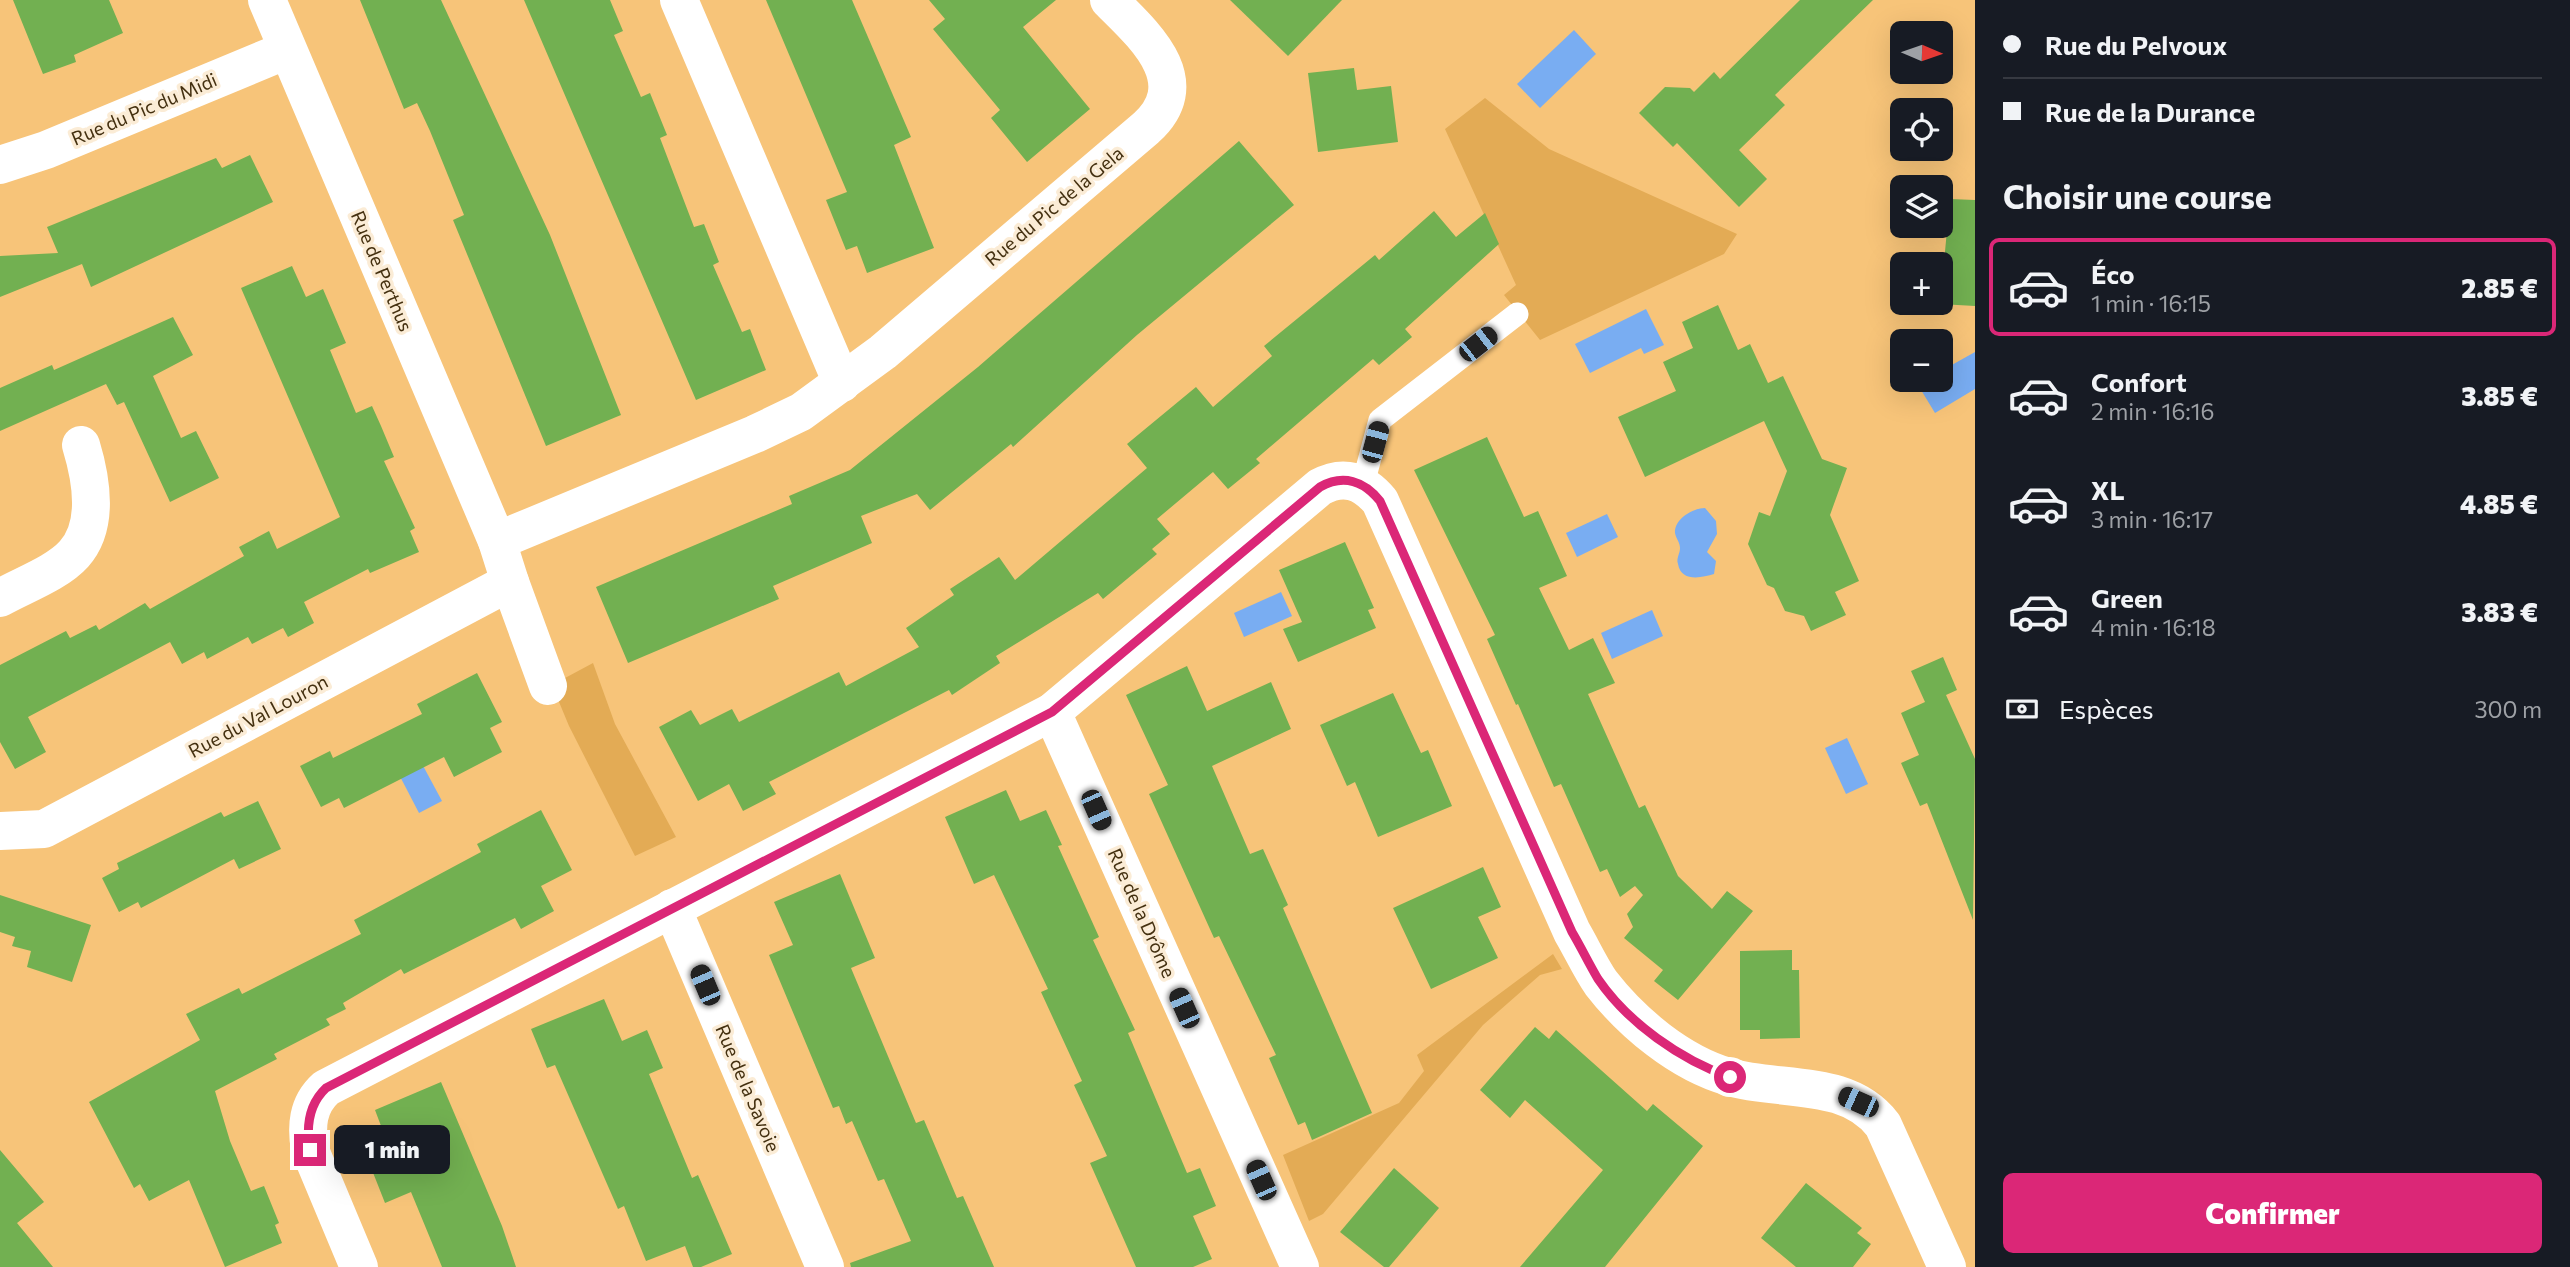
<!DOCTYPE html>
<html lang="fr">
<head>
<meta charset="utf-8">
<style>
	:root { --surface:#171b24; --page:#242831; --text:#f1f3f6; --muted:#9ea1a6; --line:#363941; --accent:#db2777 }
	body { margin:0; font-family:Commissioner,sans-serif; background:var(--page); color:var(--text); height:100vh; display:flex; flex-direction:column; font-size:26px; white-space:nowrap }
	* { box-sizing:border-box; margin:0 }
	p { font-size:23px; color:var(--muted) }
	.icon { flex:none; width:38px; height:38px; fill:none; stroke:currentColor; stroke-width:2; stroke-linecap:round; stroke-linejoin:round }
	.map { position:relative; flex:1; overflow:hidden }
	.details { display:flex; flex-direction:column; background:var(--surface); width:595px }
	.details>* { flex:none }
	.top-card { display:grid; align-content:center; height:154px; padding:0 28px; background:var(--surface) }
	.needle { width:46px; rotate:92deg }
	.fabs { position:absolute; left:1890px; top:21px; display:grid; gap:14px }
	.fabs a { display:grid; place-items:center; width:63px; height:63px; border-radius:10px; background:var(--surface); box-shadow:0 7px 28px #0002; font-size:35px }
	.end { position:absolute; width:32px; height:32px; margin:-16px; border:9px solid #db2777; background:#fff; box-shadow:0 0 0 4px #fff }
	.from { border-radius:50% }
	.bubble { position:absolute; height:49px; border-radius:10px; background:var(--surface); box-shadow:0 7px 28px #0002; font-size:23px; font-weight:800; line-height:49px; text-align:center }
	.car { position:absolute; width:21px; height:42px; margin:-21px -10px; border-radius:9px; box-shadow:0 0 5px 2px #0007; background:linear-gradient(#222 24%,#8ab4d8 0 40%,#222 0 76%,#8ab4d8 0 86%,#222 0) }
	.top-card b { display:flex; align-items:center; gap:24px; height:66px; font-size:26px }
	.top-card b+b { border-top:2px solid var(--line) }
	.top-card i { width:18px; height:18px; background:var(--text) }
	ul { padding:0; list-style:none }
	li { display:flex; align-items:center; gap:21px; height:98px; margin:0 14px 10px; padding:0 14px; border:4px solid transparent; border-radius:10px }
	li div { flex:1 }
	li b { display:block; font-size:26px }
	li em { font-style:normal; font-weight:800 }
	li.current { border-color:var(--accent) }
	li>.icon { width:63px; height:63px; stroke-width:1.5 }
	h2 { padding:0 28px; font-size:32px; line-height:84px }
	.pay { display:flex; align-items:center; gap:18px; height:77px; padding:0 28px; font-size:26px }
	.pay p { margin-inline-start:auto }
	.button { display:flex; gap:14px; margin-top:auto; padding:14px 28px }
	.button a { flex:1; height:80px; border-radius:10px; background:var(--accent); color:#fff; font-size:28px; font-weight:800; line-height:80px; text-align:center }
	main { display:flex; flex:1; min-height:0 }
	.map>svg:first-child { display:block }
	.green { fill:#e3ab55 }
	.water { fill:#79adf2 }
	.building { fill:#72b051 }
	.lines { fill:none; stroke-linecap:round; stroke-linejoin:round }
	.service { stroke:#fff; stroke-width:23 }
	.minor { stroke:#fff; stroke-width:38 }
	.route { stroke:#db2777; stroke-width:9 }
	.labels { text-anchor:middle; stroke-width:7; stroke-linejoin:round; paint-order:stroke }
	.street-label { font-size:19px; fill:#443010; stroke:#fbecd6 }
</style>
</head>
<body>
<main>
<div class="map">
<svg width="1975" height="1267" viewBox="0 0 1975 1267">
	<rect width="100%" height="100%" fill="#f7c479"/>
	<!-- green -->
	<g class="green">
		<polygon points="1485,98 1549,149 1737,234 1724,254 1540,340 1504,295 1516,285 1445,129"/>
		<polygon points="593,663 615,724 676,837 635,856 569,726 552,685"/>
		<polygon points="1553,954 1562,969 1540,975 1483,1025 1323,1214 1309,1221 1283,1155 1399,1103 1424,1071 1417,1055"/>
	</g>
	<!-- water -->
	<g class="water">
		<polygon points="1574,30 1596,54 1540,108 1517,84"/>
		<polygon points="1646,309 1664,345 1644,354 1641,348 1590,373 1575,344"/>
		<polygon points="1975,352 1975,389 1935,413 1918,385 1926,380 1941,380 1941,371"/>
		<path d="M1705,508L1716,521L1717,534L1707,552L1716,561L1714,574C1701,578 1681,582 1678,564C1676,558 1680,554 1680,548C1680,542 1676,539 1675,533C1674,519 1693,508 1705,508Z"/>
		<polygon points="1607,514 1618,537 1577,557 1566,533"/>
		<polygon points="1281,592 1292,616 1244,637 1234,613"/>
		<polygon points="1652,610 1663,636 1612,659 1601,633"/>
		<polygon points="1847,738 1868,784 1846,794 1825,748"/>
		<polygon points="414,749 442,801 419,813 392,761"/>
	</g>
	<!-- building -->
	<g class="building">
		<polygon points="13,0 109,0 123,33 74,55 76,62 43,74"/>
		<polygon points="360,0 441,0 550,235 621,415 546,446 453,220 464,215 430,131 417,103 404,109"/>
		<polygon points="524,0 610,0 623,31 614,35 641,97 650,93 667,135 660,138 694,227 704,224 719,262 713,265 742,332 750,329 766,370 696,400"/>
		<polygon points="766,0 852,0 911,137 894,145 934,248 867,273 857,246 846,250 826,200 847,192"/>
		<polygon points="929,0 1056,0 1023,27 1090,109 1027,162 991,118 1000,110 933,29 945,19"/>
		<polygon points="1230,0 1342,0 1288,56"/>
		<polygon points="1800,0 1873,0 1775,95 1785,105 1739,150 1767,179 1739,207 1677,143 1673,147 1639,113 1665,87 1690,88 1694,92 1714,72 1720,79"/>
		<polygon points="1354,68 1357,90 1391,86 1398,142 1318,152 1308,73"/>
		<polygon points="1239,141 1294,205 1137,335 1013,447 1011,444 930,510 917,494 861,516 872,543 773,586 779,599 628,663 596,587 792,504 789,496 850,470 978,367"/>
		<polygon points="250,155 273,202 91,287 82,264 0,297 0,256 58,253 47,227 216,158 222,168"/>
		<polygon points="1950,199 1975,200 1975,306 1940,304"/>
		<polygon points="1434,211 1456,237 1485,213 1499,244 1405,329 1412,337 1379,365 1373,359 1256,459 1260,463 1228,489 1213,472 1157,519 1170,534 1152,549 1157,554 1103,599 1098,593 996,656 1000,663 952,695 949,690 769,782 776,794 743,811 729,784 698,801 659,727 691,710 700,725 732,709 739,722 839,672 846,686 919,647 906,628 954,595 950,589 999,557 1015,580 1147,468 1127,444 1196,387 1213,407 1272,356 1264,346 1375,255 1379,260"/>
		<polygon points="292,266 306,297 323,289 346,343 330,350 356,413 372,406 381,426 394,457 384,461 415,528 410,531 419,552 370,573 368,569 304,602 314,623 288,637 283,628 252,644 248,637 207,659 204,652 182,664 170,642 28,717 46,752 15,769 0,742 0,665 66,631 70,638 96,625 99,630 145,603 150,609 244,556 239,547 269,531 277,549 340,517 241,288"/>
		<polygon points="1718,305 1738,350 1750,344 1768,383 1783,376 1822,459 1847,468 1830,515 1859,581 1835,592 1846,615 1811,631 1804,616 1785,611 1774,588 1767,585 1748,544 1759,512 1770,516 1787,471 1764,421 1645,477 1618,417 1676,391 1663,362 1693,348 1682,322"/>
		<polygon points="173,317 193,355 153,376 181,438 196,431 219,478 170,502 124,402 117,405 106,384 0,431 0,388 52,365 54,370"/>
		<polygon points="1487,437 1524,517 1538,511 1567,576 1539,588 1569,650 1593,638 1615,683 1588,694 1639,808 1645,805 1678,876 1712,909 1727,891 1753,911 1678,1000 1654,981 1663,970 1624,938 1633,927 1627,914 1643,895 1635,886 1620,897 1607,869 1600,872 1561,784 1554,787 1518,704 1516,705 1487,639 1495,635 1414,470"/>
		<polygon points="1345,542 1374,608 1368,610 1376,628 1298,662 1283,629 1302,622 1279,570"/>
		<polygon points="1943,657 1957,690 1946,695 1975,759 1973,920 1927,803 1920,806 1901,763 1919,755 1901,713 1925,702 1911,671"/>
		<polygon points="1187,666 1207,711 1271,682 1291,729 1212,766 1250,854 1263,849 1288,905 1283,908 1372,1113 1312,1140 1305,1122 1298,1125 1269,1058 1276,1055 1219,936 1214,938 1149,794 1168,785 1126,695"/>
		<polygon points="477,673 502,722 490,728 502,752 454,777 444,757 344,808 339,798 321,807 300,766 330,751 333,758 422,714 417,704"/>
		<polygon points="1393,693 1421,753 1428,750 1452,806 1378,837 1355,782 1347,786 1320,725"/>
		<polygon points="1006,790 1020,821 1046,810 1062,845 1058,846 1099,937 1093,940 1135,1030 1128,1033 1187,1173 1200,1168 1216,1206 1193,1216 1212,1259 1193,1267 1136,1267 1090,1163 1107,1156 1074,1085 1082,1081 1041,992 1048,989 994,875 974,884 945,817"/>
		<polygon points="258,801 281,849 239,869 234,859 141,908 138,902 119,912 102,878 119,869 117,863 221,812 224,817"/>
		<polygon points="541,810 572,870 541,886 554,911 521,929 515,918 404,974 401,969 343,1003 346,1009 326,1019 330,1025 274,1054 277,1059 215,1091 230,1141 251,1191 264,1186 279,1223 275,1225 282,1243 225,1267 189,1180 149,1201 140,1184 134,1188 89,1102 200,1040 186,1014 239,988 242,994 361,934 354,920 481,852 477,844"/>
		<polygon points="1483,867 1501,907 1478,917 1498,958 1431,989 1393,908"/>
		<polygon points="840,874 875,958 851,968 916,1123 924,1120 957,1198 963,1196 994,1267 851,1267 850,1263 911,1241 884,1179 878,1181 852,1121 846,1124 839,1106 833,1108 769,955 793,945 774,902"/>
		<polygon points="0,895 91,925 72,982 27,967 31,951 12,946 15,937 0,932"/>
		<polygon points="1792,950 1792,970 1799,970 1800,1038 1760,1039 1760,1030 1740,1030 1740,951"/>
		<polygon points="604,999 622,1041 647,1030 663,1068 649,1074 692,1178 698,1175 732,1254 701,1267 693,1267 685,1246 646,1261 624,1206 618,1209 555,1065 547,1068 531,1029"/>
		<polygon points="1535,1027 1549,1039 1556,1030 1647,1111 1653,1104 1703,1146 1605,1267 1520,1267 1603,1170 1525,1100 1510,1118 1480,1090"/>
		<polygon points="441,1082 502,1226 516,1267 442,1267 411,1192 385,1203 370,1165 392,1155 375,1110"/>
		<polygon points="0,1150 44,1202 17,1223 53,1267 0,1267"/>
		<polygon points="1394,1168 1439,1208 1389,1267 1384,1267 1340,1232"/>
		<polygon points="1806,1183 1862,1228 1857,1233 1871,1244 1853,1267 1796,1267 1761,1238"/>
	</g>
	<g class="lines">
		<!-- service -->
		<polyline class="service" points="1363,484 1380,420 1517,314"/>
		<!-- minor -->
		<g class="minor">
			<polyline points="679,0 842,383"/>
			<polyline points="0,165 46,150 287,50"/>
			<path d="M497,541L755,434L801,412L883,352L1146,128C1198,81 1143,34 1109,0"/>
			<polyline points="510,582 548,686"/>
			<path d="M0,598C23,585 57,573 74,554C100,525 91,478 81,445"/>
			<polyline points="1052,712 1300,1267"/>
			<polyline points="0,831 44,829 510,582 497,541 267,0"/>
			<polyline points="672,908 825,1267"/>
			<path d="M359,1267L310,1150C306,1127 307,1105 326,1088L1052,712L1320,487C1344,474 1363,481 1380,501L1572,932C1582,949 1590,967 1601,983C1632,1023 1680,1063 1729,1077C1781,1092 1847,1078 1883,1125L1947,1267"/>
		</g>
	</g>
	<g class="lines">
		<!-- route -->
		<path class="route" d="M310,1150C306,1127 308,1105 326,1088L1052,712L1320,487C1343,474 1364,481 1380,501L1572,932C1581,947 1589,964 1598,979C1628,1023 1681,1060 1730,1077"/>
	</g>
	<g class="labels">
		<!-- street labels -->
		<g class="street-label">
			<text transform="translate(144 109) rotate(-23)" y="7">Rue du Pic du Midi</text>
			<text transform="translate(1054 206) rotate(-40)" y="7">Rue du Pic de la Gela</text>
			<text transform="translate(382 271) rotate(67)" y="7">Rue de Perthus</text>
			<text transform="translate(258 716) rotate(-28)" y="7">Rue du Val Louron</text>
			<text transform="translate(1142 913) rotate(66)" y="7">Rue de la Drôme</text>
			<text transform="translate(748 1088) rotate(67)" y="7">Rue de la Savoie</text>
		</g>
	</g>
</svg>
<div class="fabs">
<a><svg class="needle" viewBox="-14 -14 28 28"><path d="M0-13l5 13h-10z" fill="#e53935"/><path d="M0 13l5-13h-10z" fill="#9ea1a6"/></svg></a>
<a><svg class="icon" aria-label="locate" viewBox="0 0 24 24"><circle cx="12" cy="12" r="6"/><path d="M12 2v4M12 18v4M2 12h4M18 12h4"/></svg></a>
<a><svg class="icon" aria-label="layers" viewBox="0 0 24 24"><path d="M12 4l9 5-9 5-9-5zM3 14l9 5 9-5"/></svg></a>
<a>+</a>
<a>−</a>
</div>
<i class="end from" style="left:1730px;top:1077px"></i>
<i class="end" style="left:310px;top:1150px"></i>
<div class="bubble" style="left:334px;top:1125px;width:116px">1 min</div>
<i class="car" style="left:1478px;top:344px;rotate:52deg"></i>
<i class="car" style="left:1375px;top:442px;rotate:15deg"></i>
<i class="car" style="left:1096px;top:810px;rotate:156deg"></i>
<i class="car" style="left:705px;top:985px;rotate:337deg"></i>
<i class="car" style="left:1184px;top:1008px;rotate:336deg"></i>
<i class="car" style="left:1858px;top:1102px;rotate:294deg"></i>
<i class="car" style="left:1261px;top:1180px;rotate:336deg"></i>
</div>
<section class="details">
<div class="top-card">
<b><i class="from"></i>Rue du Pelvoux</b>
<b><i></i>Rue de la Durance</b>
</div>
<h2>Choisir une course</h2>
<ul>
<li class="current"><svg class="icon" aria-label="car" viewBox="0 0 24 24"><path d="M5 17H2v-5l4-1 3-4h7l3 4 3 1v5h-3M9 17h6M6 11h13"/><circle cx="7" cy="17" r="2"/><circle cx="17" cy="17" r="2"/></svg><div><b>Éco</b><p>1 min · 16:15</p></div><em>2.85 €</em></li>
<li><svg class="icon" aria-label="car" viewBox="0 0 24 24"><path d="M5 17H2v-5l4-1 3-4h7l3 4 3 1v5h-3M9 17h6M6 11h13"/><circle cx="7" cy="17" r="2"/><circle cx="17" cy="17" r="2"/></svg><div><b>Confort</b><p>2 min · 16:16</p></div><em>3.85 €</em></li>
<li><svg class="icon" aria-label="car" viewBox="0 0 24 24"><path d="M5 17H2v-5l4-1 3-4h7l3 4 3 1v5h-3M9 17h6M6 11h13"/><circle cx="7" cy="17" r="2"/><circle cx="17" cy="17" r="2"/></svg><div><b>XL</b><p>3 min · 16:17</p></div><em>4.85 €</em></li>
<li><svg class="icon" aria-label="car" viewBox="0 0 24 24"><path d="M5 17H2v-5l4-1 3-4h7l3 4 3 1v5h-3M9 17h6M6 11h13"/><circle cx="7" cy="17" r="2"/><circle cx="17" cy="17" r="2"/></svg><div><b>Green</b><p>4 min · 16:18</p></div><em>3.83 €</em></li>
</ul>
<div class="pay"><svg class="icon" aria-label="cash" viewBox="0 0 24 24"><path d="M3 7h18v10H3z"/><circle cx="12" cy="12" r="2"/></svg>Espèces<p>300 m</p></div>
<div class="button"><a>Confirmer</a></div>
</section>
</main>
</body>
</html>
